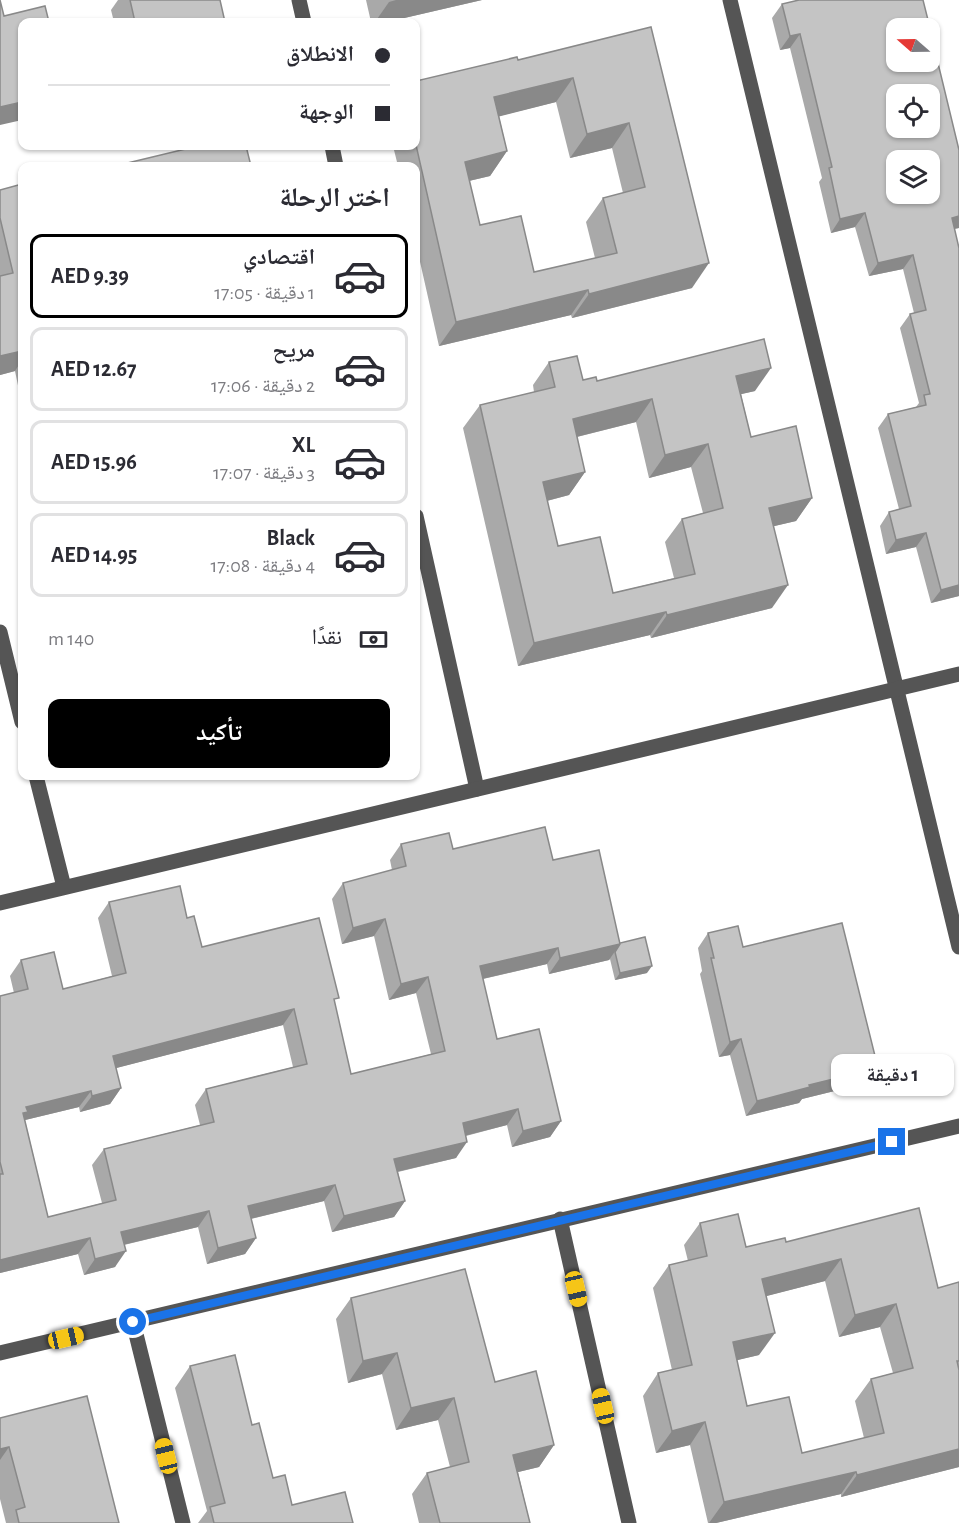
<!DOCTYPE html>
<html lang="ar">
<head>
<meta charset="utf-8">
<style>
	:root { --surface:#fff; --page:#f2f2f3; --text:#2b2b33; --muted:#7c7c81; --line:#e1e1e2; --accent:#000 }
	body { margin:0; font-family:"Alegreya Sans","Noto Naskh Arabic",sans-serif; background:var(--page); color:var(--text); direction:rtl; height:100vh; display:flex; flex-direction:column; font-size:22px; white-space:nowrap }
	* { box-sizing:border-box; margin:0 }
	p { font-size:20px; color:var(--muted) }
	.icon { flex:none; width:33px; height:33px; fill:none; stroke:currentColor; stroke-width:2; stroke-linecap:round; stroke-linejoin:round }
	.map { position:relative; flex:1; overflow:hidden; direction:ltr }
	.panel { position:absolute; left:18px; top:162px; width:402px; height:618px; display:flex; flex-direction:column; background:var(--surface); border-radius:12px; box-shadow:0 2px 4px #0004; direction:rtl }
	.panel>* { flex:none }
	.guide { position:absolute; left:18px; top:18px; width:402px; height:132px; border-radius:12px; box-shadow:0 2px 4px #0004; direction:rtl; display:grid; align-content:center; height:132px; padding:0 30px; background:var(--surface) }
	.needle { width:39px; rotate:290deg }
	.fabs { position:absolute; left:886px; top:18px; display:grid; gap:12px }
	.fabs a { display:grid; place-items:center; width:54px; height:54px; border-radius:12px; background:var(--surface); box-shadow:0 2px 4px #0004; font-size:30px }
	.end { position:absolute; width:27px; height:27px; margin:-14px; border:8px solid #1a73e8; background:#fff; box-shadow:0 0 0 3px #fff }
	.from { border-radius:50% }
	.bubble { position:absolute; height:42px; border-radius:12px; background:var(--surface); box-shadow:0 2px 4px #0004; font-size:20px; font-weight:700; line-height:42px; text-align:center; direction:rtl }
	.car { position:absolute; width:18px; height:36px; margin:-18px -9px; border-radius:8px; box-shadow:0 0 4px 2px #0007; background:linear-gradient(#f5c518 24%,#345 0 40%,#f5c518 0 76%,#345 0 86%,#f5c518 0) }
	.guide b { display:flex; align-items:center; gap:21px; height:57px; font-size:22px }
	.guide b+b { border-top:2px solid var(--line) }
	.guide i { width:15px; height:15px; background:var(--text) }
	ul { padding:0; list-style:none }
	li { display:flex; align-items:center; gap:18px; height:84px; margin:0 12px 9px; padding:0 18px; border:3px solid var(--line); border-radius:12px }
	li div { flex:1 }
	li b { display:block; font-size:22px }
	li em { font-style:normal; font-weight:700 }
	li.active { border-color:var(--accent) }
	li>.icon { width:54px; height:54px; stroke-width:1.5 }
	h2 { padding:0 30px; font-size:27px; line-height:72px }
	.pay { display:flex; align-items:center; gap:15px; height:66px; padding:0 30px; font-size:22px }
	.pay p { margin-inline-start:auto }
	.action { display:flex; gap:12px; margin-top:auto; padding:12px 30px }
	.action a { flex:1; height:69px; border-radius:12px; background:var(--accent); color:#fff; font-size:24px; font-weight:700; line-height:69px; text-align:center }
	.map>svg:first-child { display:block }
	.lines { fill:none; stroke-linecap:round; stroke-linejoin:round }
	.minor { stroke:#555; stroke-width:15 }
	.wall { fill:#a9a9a9; fill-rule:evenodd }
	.shaded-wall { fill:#898989 }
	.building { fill:#c4c4c4; stroke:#898989; stroke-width:1.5; fill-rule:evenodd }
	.route { stroke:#1a73e8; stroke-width:8 }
</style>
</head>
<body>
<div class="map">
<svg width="959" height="1523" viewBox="0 0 959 1523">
	<rect width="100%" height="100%" fill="#fff"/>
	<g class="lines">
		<!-- minor -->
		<g class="minor">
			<polyline points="299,0 304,22"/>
			<polyline points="730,0 959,947"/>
			<polyline points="332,146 336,166"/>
			<polyline points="416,516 477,789"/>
			<polyline points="0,632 22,722"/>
			<polyline points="36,776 64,887"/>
			<polyline points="0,903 959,674"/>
			<polyline points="560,1219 629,1523"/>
			<polyline points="133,1322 183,1523"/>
			<polyline points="0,1353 959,1126"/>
		</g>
	</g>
	<!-- wall -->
	<g class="wall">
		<polygon points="118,0 220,0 225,22 114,22 111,10"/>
		<polygon points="366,0 482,0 387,22 371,22"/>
		<polygon points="782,4 959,150 959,228 954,229 959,248 959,596 931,603 916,547 886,554 880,526 889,512 899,509 878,428 888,414 916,407 919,403 900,328 910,314 914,313 903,269 869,276 855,227 831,233 819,182 822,178 790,48 780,50 772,18"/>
		<path d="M651,27L692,288L572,318L571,315L439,346L416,244V166H398L393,146H416L518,60ZM556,102L570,158L612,148L623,193L603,198L586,222L595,258L534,272L480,225L469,181L490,176L507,151L499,116Z"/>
		<polygon points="184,146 246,146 185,149"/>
		<polygon points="22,184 22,405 15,371 0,375 0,190"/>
		<path d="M549,362L583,380L755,391L741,394L751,437L812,498L796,521L774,526L772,608L651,638L650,635L518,666L463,428L480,405L534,392L533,385ZM636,422L649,478L691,467L703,513L682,519L665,542L674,578L613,593L558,546L547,501L569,495L585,472L577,437Z"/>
		<path d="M401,844L553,860L620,943L647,973L615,980L610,959L609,960L549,974L547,964L483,979L497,1039L561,1121L550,1137L512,1147L507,1125L466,1136L456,1158L398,1172L405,1201L394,1217L332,1232L324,1201L251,1219L256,1238L245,1254L207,1264L198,1227L124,1245L115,1267L84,1275L78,1254L0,1273V996L14,993L10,976L21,960L63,989L112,976L98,918L109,902L187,918L202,947L335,1004L351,1074L431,1054L416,993L389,1000L374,936L342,944L332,899L343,883L392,870L390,860ZM283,1025L293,1067L206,1089L195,1105L200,1125L104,1149L92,1165L102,1203L48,1217L25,1120L79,1107L80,1112L110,1104L121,1088L116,1068Z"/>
		<polygon points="708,933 743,947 867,1083 802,1099 799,1103 746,1116 730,1055 719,1057 700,974 702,971 698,948"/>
		<path d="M700,1223L746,1247L786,1242L938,1288L959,1282V1467L841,1497V1494L716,1523H708L690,1445L656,1453L643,1396L658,1373L672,1370L653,1288L669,1265L688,1261L684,1245ZM825,1281L839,1337L880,1327L893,1373L871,1379L855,1401L864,1438L802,1453L747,1406L737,1360L759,1355L766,1296Z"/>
		<polygon points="351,1298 495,1382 554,1445 539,1467 518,1472 530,1523 419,1523 412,1494 427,1473 450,1467 438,1420 396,1430 382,1374 348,1383 336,1319"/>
		<polygon points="190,1366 252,1425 273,1478 292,1505 353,1523 198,1523 207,1511 175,1388"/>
		<polygon points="0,1418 119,1523 6,1523 0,1499"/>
	</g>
	<!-- shaded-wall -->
	<g class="shaded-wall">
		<polygon points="396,0 482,0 387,22 375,22 389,2"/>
		<polygon points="800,34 790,48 780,50 790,36"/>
		<polygon points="573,78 556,102 477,122 494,97"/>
		<polygon points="22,102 22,120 0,125 0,107"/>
		<polygon points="629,123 612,148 570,158 587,134"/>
		<polygon points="507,151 490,176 447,186 465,162"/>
		<polygon points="865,213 855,227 831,233 840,219"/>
		<polygon points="959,216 959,228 942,231 952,218"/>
		<polygon points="913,255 903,269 869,276 878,263"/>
		<polygon points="709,263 692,288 572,318 589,294"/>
		<polygon points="588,290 571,315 439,346 456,322"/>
		<polygon points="22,351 22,360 15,371 0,375 0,356"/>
		<polygon points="771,368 755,391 720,399 736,376"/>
		<polygon points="652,399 636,422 556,442 573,419"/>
		<polygon points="708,444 691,467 649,478 665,455"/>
		<polygon points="585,472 569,495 527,506 543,482"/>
		<polygon points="812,498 796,521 753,531 769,508"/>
		<polygon points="926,533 916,547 886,554 896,540"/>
		<polygon points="788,585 772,608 651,638 667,615"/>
		<polygon points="959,585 959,596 931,603 941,590"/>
		<polygon points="666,612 650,635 518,666 534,643"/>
		<polygon points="385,919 374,936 342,944 353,928"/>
		<polygon points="620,944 609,960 549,974 560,958"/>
		<polygon points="558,948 547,964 469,982 480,966"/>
		<polygon points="652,966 647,973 615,980 620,973"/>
		<polygon points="428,977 416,993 389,1000 401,984"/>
		<polygon points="294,1009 283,1025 101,1072 113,1056"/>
		<polygon points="741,1039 730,1055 719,1057 730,1042"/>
		<polygon points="878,1068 867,1083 802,1099 799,1103 746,1116 757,1101 809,1085"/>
		<polygon points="121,1088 110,1104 80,1112 92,1096"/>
		<polygon points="91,1091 79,1107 21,1121 26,1107"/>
		<polygon points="518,1109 507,1125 452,1139 463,1123"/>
		<polygon points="561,1121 550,1137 512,1147 523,1131"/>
		<polygon points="467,1142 456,1158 383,1175 394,1159"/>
		<polygon points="335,1185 324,1201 237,1222 248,1206"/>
		<polygon points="405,1201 394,1217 332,1232 344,1216"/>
		<polygon points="209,1211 198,1227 110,1248 121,1232"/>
		<polygon points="90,1238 78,1254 0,1273 0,1260"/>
		<polygon points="256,1238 245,1254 207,1264 218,1248"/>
		<polygon points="126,1251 115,1267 84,1275 95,1259"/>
		<polygon points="841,1259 825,1281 747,1301 762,1279"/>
		<polygon points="896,1304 880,1327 839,1337 855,1315"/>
		<polygon points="775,1333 759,1355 717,1365 733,1342"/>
		<polygon points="397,1353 382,1374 348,1383 363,1361"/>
		<polygon points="454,1398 438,1420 396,1430 411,1408"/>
		<polygon points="705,1422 690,1445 656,1453 672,1431"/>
		<polygon points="554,1445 539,1467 498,1477 513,1455"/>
		<polygon points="9,1447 0,1460 0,1449"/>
		<polygon points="959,1449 959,1467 841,1497 857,1475"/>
		<polygon points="856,1472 841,1494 716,1523 709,1523 724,1502"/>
	</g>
	<!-- building -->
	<g class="building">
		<polygon points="0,0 4,16 45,6 49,22 22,22 22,102 0,107"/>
		<polygon points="130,0 220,0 225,22 135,22"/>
		<path d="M799,0H923L930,28H897V62H930V30L959,150V216L952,218L959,248V585L941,590L926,533L896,540L889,512L911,506L888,414L926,405L924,395L930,394L910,314L926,310L913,255L878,263L865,213L840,219L829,168L832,167L800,34L790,36L782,4ZM897,94H930V128H897ZM897,160H930V194H897Z"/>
		<path d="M651,27L709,263L589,294L588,290L456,322L416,145V81L517,57L518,60ZM573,78L587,134L629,123L645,187L603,198L617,253L534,272L521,216L480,225L465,162L507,151L494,97Z"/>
		<polygon points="198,146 246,146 251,166 115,166"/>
		<polygon points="110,164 110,166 100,166"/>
		<polygon points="22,184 22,351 0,356 0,276 13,273 0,218 0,190"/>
		<path d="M764,339L771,368L736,376L751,437L796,426L812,498L769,508L788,585L667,615L666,612L534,643L480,405L555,387L549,362L577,356L583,380L596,377L597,381ZM652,399L665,455L708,444L723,508L682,519L695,574L613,593L600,537L558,546L543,482L585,472L573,419Z"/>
		<path d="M545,827L553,860L599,850L620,944L560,958L558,948L480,966L497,1039L539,1029L561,1121L523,1131L518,1109L463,1123L467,1142L394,1159L405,1201L344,1216L335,1185L248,1206L256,1238L218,1248L209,1211L121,1232L126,1251L95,1259L90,1238L0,1260V1174H3L0,1162V996L28,989L21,960L54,952L63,989L126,973L109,902L180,886L187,918L194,916L202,947L319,918L339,998L334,999L351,1074L445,1051L428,977L401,984L385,919L353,928L343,883L406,866L401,844L449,833L453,849ZM294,1009L307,1064L206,1089L214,1122L104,1149L116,1200L48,1217L23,1113L28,1112L26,1107L91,1091L92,1096L121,1088L113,1056Z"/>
		<polygon points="842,923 878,1068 809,1085 810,1087 757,1101 741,1039 730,1042 711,958 714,958 708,933 738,926 743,947"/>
		<polygon points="645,937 652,966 620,973 615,952 620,944 620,943"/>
		<path d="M919,1208L938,1288L959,1282V1361H957L959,1370V1449L857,1475L856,1472L724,1502L705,1422L672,1431L658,1373L692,1365L669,1265L707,1256L700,1223L738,1214L746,1247L785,1238L786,1242ZM841,1259L855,1315L896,1304L913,1368L871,1379L884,1433L802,1453L789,1397L747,1406L733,1342L775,1333L762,1279Z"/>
		<polygon points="465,1269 495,1382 536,1371 554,1445 513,1455 530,1523 440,1523 427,1473 469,1462 454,1398 411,1408 397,1353 363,1361 351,1298"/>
		<polygon points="235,1355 252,1425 259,1423 273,1478 285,1475 292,1505 345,1492 353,1523 214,1523 210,1507 225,1503 190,1366"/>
		<polygon points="87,1396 119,1523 19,1523 16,1510 25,1507 9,1447 0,1449 0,1418"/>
	</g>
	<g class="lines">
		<!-- route -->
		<polyline class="route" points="133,1322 892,1142"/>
	</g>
</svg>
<div class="fabs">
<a><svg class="needle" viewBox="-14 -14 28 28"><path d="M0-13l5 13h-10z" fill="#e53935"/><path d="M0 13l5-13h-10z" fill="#7c7c81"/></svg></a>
<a><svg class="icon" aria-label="locate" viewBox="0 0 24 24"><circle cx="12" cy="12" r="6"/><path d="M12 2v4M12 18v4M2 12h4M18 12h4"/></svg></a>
<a><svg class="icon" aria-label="layers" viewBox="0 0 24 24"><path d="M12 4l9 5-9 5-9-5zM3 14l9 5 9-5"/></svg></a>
</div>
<i class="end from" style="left:133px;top:1322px"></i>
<i class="end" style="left:892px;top:1142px"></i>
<div class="bubble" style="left:831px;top:1054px;width:123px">1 دقيقة</div>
<i class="car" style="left:576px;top:1289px;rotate:167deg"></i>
<i class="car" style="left:66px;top:1338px;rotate:77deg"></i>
<i class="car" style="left:603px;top:1406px;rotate:347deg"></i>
<i class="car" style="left:166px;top:1456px;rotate:346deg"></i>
<div class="guide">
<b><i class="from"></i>الانطلاق</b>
<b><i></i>الوجهة</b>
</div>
<section class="panel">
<h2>اختر الرحلة</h2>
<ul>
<li class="active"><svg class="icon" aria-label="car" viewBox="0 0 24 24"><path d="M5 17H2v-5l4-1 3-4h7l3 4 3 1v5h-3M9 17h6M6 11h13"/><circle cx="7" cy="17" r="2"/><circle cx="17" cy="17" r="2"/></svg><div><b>اقتصادي</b><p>1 دقيقة · 17:05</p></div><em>AED 9.39</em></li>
<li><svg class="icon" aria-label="car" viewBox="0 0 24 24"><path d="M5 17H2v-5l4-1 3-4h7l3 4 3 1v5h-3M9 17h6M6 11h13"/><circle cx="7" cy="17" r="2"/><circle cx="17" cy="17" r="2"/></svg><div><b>مريح</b><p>2 دقيقة · 17:06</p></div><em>AED 12.67</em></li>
<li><svg class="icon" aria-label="car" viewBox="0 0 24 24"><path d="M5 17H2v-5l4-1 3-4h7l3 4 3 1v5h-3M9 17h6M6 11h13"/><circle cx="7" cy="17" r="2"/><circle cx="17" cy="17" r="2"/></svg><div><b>XL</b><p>3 دقيقة · 17:07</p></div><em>AED 15.96</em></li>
<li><svg class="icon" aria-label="car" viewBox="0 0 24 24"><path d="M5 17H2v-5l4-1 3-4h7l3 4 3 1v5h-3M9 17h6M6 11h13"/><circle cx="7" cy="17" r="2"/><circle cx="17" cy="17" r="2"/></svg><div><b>Black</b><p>4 دقيقة · 17:08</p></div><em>AED 14.95</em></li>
</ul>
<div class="pay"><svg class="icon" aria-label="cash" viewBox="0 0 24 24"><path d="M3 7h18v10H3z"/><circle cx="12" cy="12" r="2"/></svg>نقدًا<p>140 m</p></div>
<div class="action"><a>تأكيد</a></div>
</section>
</div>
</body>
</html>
